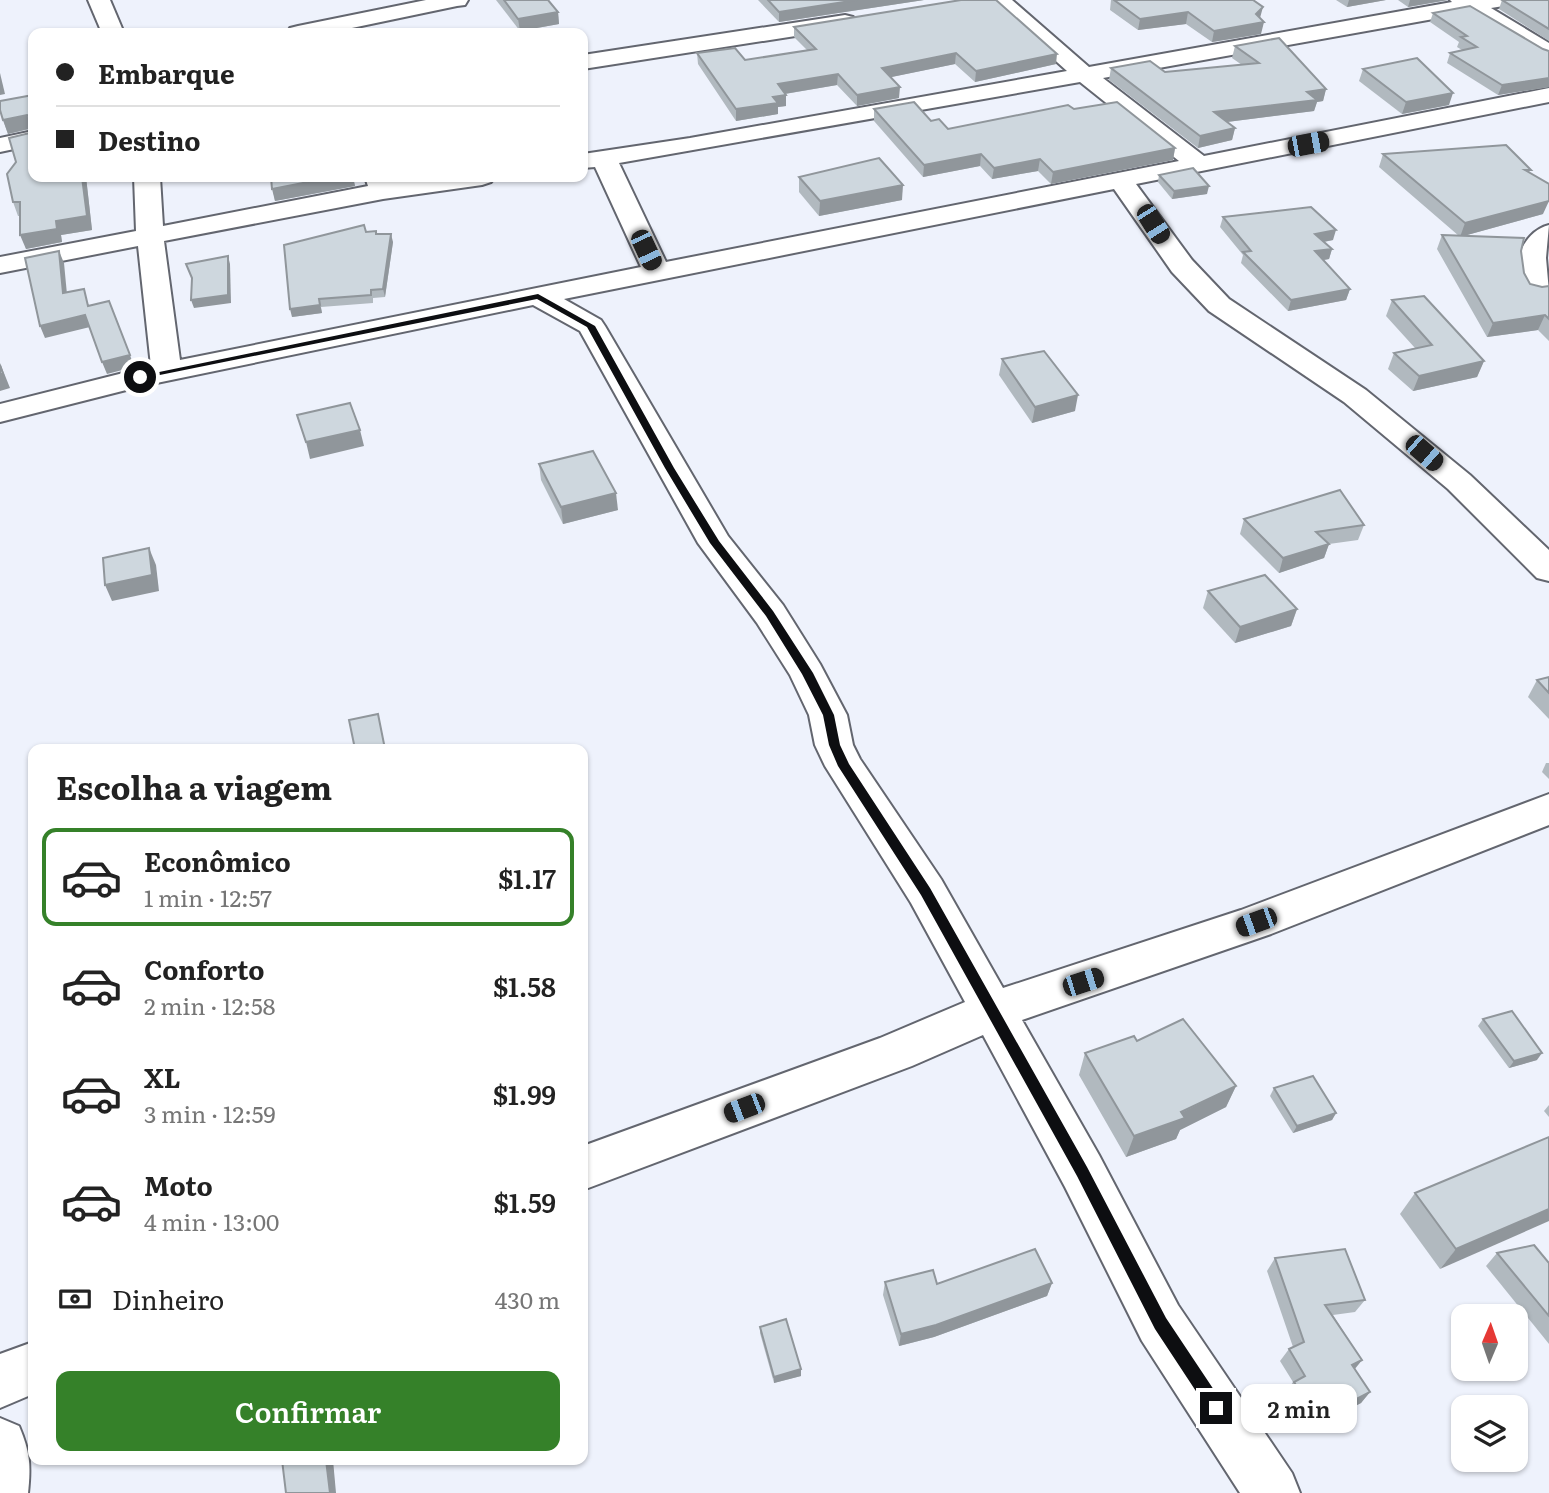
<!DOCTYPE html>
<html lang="pt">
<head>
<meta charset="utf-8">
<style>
	:root { --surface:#fff; --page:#f6f6f6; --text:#222; --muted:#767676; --line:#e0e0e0; --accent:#358129 }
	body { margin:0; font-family:Literata,serif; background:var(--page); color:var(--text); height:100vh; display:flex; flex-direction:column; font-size:26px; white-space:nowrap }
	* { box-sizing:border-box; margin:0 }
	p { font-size:23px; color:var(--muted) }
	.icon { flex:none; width:38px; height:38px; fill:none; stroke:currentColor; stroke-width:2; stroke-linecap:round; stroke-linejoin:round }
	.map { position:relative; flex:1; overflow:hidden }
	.panel { position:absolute; left:28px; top:744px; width:560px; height:721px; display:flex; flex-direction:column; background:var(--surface); border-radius:14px; box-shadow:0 2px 5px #0004 }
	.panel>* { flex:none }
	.hud { position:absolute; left:28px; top:28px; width:560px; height:154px; border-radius:14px; box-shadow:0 2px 5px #0004; display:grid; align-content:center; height:154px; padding:0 28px; background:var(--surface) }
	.needle { width:46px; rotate:2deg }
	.tools { position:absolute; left:1451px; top:1304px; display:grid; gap:14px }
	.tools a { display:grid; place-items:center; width:77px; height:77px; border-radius:14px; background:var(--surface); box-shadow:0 2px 5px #0004; font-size:35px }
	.end { position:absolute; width:32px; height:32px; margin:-16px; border:9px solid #0d0e11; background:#fff; box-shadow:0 0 0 4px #fff }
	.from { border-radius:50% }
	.bubble { position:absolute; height:49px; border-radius:14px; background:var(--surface); box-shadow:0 2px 5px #0004; font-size:23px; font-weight:600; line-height:49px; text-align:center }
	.car { position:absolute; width:21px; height:42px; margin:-21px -10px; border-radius:9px; box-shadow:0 0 5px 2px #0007; background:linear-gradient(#222 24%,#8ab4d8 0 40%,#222 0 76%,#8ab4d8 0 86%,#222 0) }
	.hud b { display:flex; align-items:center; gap:24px; height:66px; font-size:26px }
	.hud b+b { border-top:2px solid var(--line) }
	.hud i { width:18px; height:18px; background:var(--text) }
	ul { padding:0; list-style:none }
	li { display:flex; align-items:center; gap:21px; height:98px; margin:0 14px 10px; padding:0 14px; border:4px solid transparent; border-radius:14px }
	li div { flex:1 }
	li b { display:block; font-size:26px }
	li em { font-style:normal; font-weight:600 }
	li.on { border-color:var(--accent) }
	li>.icon { width:63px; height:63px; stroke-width:1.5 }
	h2 { padding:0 28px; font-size:32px; line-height:84px }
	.pay { display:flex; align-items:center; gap:18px; height:77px; padding:0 28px; font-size:26px }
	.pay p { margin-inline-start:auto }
	.button { display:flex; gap:14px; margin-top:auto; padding:14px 28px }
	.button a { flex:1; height:80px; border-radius:14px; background:var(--accent); color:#fff; font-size:28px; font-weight:600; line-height:80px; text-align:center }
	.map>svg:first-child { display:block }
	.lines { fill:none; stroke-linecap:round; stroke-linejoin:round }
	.street-casing { stroke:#63666f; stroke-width:4 }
	.street { fill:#fff; fill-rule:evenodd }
	.wall { fill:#b1b9bf }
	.shaded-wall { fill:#90969b }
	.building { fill:#ced7de; stroke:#90969b; stroke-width:2 }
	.route { fill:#0d0e11 }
</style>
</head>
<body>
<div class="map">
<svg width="1549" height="1493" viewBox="0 0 1549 1493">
	<rect width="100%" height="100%" fill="#eef2fc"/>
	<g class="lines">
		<defs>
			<g id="street">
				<polygon points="88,0 110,0 124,33 102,33"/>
				<polygon points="426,0 468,0 465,5 457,6 328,33 287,33 290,28 298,26"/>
				<path d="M988,0H1012L1089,67L1452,2L1450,0H1513L1510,5L1491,8L1549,43V59L1541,57L1467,13L1103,78L1204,156L1549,88V102L1136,184L1192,260L1229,299L1366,390L1470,475L1549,550V581L1537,578L1448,489L1344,402L1209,311L1172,272L1114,189L564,299L601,320L605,326L728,536L783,605L820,664L847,715L853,745L860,759L941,879L1003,988L1241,910L1549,794V825L1271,934L1022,1020L1099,1155L1178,1305L1292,1473L1300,1493H1240L1142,1341L1065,1187L983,1035L912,1066L583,1190V1146L880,1038L965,1002L911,903L825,766L815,745L809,715L790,675L757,623L698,543L580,331L533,305L142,386L0,422V404L151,366L138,246L0,273V257L136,231L134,177H160L163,226L368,186L365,177H391L393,182L430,177H495L491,182L482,185L383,199L164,241L180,360L641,267L595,167L583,168V154L690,138L1067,71ZM1080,82L1179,161L666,262L619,163Z"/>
				<polygon points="845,15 853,17 856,22 853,27 583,69 583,55"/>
				<polygon points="33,131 33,145 0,152 0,138"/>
				<path d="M1549,225L1546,258L1549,292L1546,297L1536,299L1526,297C1509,272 1519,233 1549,225Z"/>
				<polygon points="33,1342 33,1394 0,1408 0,1354"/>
				<path d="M0,1418L19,1426C30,1452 31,1465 28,1493H0Z"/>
			</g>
		</defs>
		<!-- street casing -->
		<use href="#street" class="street-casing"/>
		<!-- street -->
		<use href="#street" class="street"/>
	</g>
	<!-- wall -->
	<g class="wall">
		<polygon points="496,0 548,0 558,12 559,24 520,31"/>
		<polygon points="758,0 924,0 779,22"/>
		<polygon points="1111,0 1253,0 1260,18 1261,34 1212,42 1186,24 1138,30 1110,10"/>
		<polygon points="1336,0 1386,0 1347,7"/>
		<polygon points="1398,0 1448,0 1408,7"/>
		<polygon points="1502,0 1549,0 1549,41 1499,9"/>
		<polygon points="1433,13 1549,51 1549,87 1498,95 1447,63 1450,53 1462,50 1457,47 1459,42 1430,22"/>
		<polygon points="794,27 1056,64 975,82 955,64 891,77 899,98 857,106 837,85 785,94 786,106 778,107 778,114 736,121 698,64 697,53 745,60 807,50 794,37"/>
		<polygon points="1235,46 1326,89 1323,101 1317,102 1314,111 1227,122 1235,128 1232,140 1198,148 1109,80 1111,68 1165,72 1242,65 1232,58"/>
		<polygon points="1363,69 1449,105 1402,114 1359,81"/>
		<polygon points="33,95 33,177 86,177 92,230 61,235 62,242 26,249 20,216 18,216 13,202 16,162 30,133 30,129 8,134 3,120"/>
		<polygon points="874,109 931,121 948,129 1074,109 1175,148 1173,160 1051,184 1038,171 992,179 980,166 923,177 874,121"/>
		<polygon points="1383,154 1531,170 1529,172 1543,214 1463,236 1521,251 1524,273 1530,284 1542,287 1549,286 1549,341 1538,330 1487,337 1437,249 1442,235 1459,236 1379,167"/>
		<polygon points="1159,175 1207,194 1172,199 1158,182"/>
		<polygon points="203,177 353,177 355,186 275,201 271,179 243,182 242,177 204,181"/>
		<polygon points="799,177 902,200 819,216 799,192"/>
		<polygon points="1223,217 1333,240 1324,242 1332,249 1329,259 1323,260 1350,289 1346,300 1288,311 1241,263 1243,255 1220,227"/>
		<polygon points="366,232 376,234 393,242 385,297 373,298 373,303 321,307 322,313 292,317"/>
		<polygon points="1392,300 1484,361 1477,377 1413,391 1388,369 1394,353 1415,348 1386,316"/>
		<polygon points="1002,359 1075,411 1032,423 999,375"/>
		<polygon points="539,464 618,510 563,524 541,480"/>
		<polygon points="1244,519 1364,525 1358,540 1329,544 1324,558 1279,573 1240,534"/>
		<polygon points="1208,591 1297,609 1291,626 1235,643 1203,608"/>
		<polygon points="1549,677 1549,719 1528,697 1537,680"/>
		<polygon points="1546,763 1549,763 1549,779 1542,772"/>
		<polygon points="1483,1019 1537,1060 1509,1068 1478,1026"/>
		<polygon points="1137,1041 1236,1086 1226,1107 1180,1130 1176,1139 1126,1157 1079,1075 1085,1053"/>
		<polygon points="1274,1088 1336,1113 1332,1120 1293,1133 1270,1096"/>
		<polygon points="1549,1105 1549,1117 1544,1111"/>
		<polygon points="1549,1137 1440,1269 1400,1214 1415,1193"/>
		<polygon points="1497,1253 1549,1263 1549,1344 1486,1266"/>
		<polygon points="1275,1258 1365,1300 1355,1312 1333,1315 1362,1360 1355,1369 1370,1392 1361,1403 1309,1430 1285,1394 1293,1382 1280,1361 1289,1349 1293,1347 1267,1271"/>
		<polygon points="885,1282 937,1284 1052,1283 1047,1296 934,1337 899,1346 883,1295"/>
		<polygon points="760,1327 801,1369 801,1376 774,1383 760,1333"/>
	</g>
	<!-- shaded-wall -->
	<g class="shaded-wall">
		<polygon points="857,0 924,0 779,22 779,12"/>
		<polygon points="1349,0 1386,0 1347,7"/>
		<polygon points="1410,0 1448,0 1408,7"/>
		<polygon points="1263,7 1260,18 1264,22 1261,34 1212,42 1214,31 1256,14"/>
		<polygon points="558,12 559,24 520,31 518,19"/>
		<polygon points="1188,12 1186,24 1138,30 1140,19"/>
		<polygon points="956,53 955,64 882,79 882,68"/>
		<polygon points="1057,54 1056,64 975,82 976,71"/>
		<polygon points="0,73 5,94 0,95"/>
		<polygon points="838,74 837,85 778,95 778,84"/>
		<polygon points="1549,78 1549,87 1498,95 1502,85"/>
		<polygon points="900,87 899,98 857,106 857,95"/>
		<polygon points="1326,89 1323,101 1317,102 1314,111 1211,124 1214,112"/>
		<polygon points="1453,93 1449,105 1402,114 1406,102"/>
		<polygon points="786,95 786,106 778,107 778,114 736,121 736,109 773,97"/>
		<polygon points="27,115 32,128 8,134 3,120"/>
		<polygon points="1235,128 1232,140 1198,148 1200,136"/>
		<polygon points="1175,148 1173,160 1051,184 1053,172"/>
		<polygon points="981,154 980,166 923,177 924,165"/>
		<polygon points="1040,159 1038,171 992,179 994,168"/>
		<polygon points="82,177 86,177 92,230 61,235 62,242 26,249 20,235 56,221"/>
		<polygon points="203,177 242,177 204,181"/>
		<polygon points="334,177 353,177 355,186 275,201 272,189"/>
		<polygon points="903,185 902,200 819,216 820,201"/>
		<polygon points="1209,186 1207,194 1172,199 1174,191"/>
		<polygon points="1549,201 1543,214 1460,237 1465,223"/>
		<polygon points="1336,230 1333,240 1312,244 1315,234"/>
		<polygon points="391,234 393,242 385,297 383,289"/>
		<polygon points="1332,249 1329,259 1312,262 1315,251"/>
		<polygon points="59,251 64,263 68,305 63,293"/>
		<polygon points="228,256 230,264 231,303 194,308 191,300"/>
		<polygon points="1350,289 1346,300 1288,311 1291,300"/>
		<polygon points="319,299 322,313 292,317 290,309"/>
		<polygon points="85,315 90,327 45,338 40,326"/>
		<polygon points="1545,315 1538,330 1487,337 1493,323"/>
		<polygon points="130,355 134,367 107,374 102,362"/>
		<polygon points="1484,361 1477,377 1413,391 1419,376"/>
		<polygon points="0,363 10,388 0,391"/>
		<polygon points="1078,395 1075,411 1032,423 1035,407"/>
		<polygon points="360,430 364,446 310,459 306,442"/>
		<polygon points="616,493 618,510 563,524 561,507"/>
		<polygon points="1329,544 1324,558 1279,573 1283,558"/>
		<polygon points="149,548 156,565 159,591 112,601 105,585"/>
		<polygon points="1297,609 1291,626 1235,643 1240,627"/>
		<polygon points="1542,1053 1537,1060 1509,1068 1514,1061"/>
		<polygon points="1236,1086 1226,1107 1180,1130 1176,1139 1126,1157 1134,1136"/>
		<polygon points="1336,1113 1332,1120 1293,1133 1297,1126"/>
		<polygon points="1549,1209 1549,1221 1440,1269 1456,1249"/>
		<polygon points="1052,1283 1047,1296 934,1337 899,1346 901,1334"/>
		<polygon points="1362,1360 1352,1372 1352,1365"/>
		<polygon points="801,1369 801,1376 774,1383 774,1377"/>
		<polygon points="1370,1392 1361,1403 1309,1430 1318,1419"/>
		<polygon points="326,1460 333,1460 336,1493 330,1493"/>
	</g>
	<!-- building -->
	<g class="building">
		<polygon points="504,0 548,0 558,12 518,19"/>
		<polygon points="768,0 857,0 779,12"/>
		<polygon points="961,0 996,0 1057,54 976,71 956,53 882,68 900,87 857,95 838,74 778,84 786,95 773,97 778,103 736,109 697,53 735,48 745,60 816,49 794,27"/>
		<polygon points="1114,0 1253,0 1263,7 1256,14 1264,22 1214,31 1188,12 1140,19"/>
		<polygon points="1502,0 1549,0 1549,29"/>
		<polygon points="1470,6 1543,49 1549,51 1549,78 1502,85 1450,53 1477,47 1461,37 1467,36 1433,13"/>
		<polygon points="1279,38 1326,89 1307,92 1317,100 1214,112 1235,128 1200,136 1111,68 1150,61 1165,72 1259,63 1235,46"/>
		<polygon points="1417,58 1453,93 1406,102 1363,69"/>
		<polygon points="33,95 33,177 82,177 87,216 56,221 57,229 20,235 20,202 13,202 7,174 16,162 9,138 30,133 31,118 27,115 3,120 0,110 0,101"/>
		<polygon points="914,102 931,121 939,119 948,129 1068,105 1074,109 1117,102 1175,148 1053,172 1040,159 994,168 981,154 924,165 874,109"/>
		<polygon points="1506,145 1531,170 1525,170 1549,184 1549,201 1465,223 1383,154"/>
		<polygon points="879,158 903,185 820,201 799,177"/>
		<polygon points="1193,168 1209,186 1174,191 1159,175"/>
		<polygon points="271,177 334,177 272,189"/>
		<polygon points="1311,207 1336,230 1315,234 1332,249 1315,251 1350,289 1291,300 1243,252 1251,251 1223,217"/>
		<polygon points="364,225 366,232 376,231 376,234 391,234 383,289 371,290 371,295 319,299 320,305 290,309 284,245"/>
		<polygon points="1442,235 1524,238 1521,251 1524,273 1530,284 1542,287 1549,286 1549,319 1545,315 1493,323"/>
		<polygon points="59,251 63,293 84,289 88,306 109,301 130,355 102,362 85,315 40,326 25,258"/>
		<polygon points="228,256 228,295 191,300 192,278 186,264"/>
		<polygon points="1424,296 1484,361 1419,376 1394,353 1432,345 1392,300"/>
		<polygon points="1044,351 1078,395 1035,407 1002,359"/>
		<polygon points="0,365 3,374 0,374"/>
		<polygon points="350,403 360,430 306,442 297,415"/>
		<polygon points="593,451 616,493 561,507 539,464"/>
		<polygon points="1340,490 1364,525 1316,532 1329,544 1283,558 1244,519"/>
		<polygon points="149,548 152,575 105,585 103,558"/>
		<polygon points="1265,575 1297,609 1240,627 1208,591"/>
		<polygon points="1549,677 1549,693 1537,680"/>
		<polygon points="378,714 385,749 355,749 349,720"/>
		<polygon points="1512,1011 1542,1053 1514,1061 1483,1019"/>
		<polygon points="1183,1019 1236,1086 1181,1112 1185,1118 1134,1136 1085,1053 1134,1036 1137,1041"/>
		<polygon points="1313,1076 1336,1113 1297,1126 1274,1088"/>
		<polygon points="1549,1137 1549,1209 1456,1249 1415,1193"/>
		<polygon points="1534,1245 1549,1263 1549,1316 1497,1253"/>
		<polygon points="1035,1249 1052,1283 936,1325 901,1334 885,1282 933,1270 937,1284"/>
		<polygon points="1345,1249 1365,1300 1325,1305 1362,1360 1352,1365 1370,1392 1318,1419 1294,1382 1305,1376 1289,1349 1304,1342 1275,1258"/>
		<polygon points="786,1319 801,1369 774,1377 760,1327"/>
		<polygon points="282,1460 326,1460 330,1493 286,1493"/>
	</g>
	<!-- route -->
	<polygon class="route" points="538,294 595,326 674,468 719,541 773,611 813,673 834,715 840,745 849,764 930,888 1087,1167 1166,1318 1222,1402 1224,1408 1222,1414 1216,1416 1211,1414 1155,1329 1077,1176 921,895 838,766 829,745 823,715 802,674 766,616 710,543 665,468 587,327 537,299 140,379 135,377"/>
</svg>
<div class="tools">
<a><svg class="needle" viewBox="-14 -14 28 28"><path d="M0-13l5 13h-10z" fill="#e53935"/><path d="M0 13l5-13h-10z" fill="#767676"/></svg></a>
<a><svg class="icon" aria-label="layers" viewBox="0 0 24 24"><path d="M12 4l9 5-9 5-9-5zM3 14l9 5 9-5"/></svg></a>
</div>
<i class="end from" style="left:140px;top:377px"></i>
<i class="end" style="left:1216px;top:1408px"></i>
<div class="bubble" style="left:1241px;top:1384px;width:116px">2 min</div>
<i class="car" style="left:1308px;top:144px;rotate:79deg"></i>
<i class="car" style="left:1153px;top:224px;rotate:148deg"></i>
<i class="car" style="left:646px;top:250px;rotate:155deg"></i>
<i class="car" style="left:1424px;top:453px;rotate:131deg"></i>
<i class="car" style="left:1256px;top:922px;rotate:250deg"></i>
<i class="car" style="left:1083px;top:982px;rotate:72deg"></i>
<i class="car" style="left:744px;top:1108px;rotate:249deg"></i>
<div class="hud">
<b><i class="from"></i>Embarque</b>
<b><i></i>Destino</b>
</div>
<section class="panel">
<h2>Escolha a viagem</h2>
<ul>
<li class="on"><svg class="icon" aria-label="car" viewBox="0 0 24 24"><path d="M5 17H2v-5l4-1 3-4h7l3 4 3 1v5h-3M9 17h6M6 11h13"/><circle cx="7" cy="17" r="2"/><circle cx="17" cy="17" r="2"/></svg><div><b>Econômico</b><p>1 min · 12:57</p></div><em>$1.17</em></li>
<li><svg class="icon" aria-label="car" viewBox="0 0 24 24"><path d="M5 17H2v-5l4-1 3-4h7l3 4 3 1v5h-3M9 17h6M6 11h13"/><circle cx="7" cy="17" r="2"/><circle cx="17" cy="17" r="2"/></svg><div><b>Conforto</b><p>2 min · 12:58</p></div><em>$1.58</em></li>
<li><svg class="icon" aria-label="car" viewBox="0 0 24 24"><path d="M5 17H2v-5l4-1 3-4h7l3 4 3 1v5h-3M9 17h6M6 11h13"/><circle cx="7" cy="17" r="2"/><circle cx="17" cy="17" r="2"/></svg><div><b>XL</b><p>3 min · 12:59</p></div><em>$1.99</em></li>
<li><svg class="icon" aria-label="car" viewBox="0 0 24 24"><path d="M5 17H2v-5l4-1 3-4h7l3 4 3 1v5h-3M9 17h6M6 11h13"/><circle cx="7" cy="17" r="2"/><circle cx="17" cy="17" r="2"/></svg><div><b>Moto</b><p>4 min · 13:00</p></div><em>$1.59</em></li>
</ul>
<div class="pay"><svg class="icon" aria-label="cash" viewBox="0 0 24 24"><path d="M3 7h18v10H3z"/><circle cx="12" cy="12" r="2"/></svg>Dinheiro<p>430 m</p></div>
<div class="button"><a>Confirmar</a></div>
</section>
</div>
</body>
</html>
